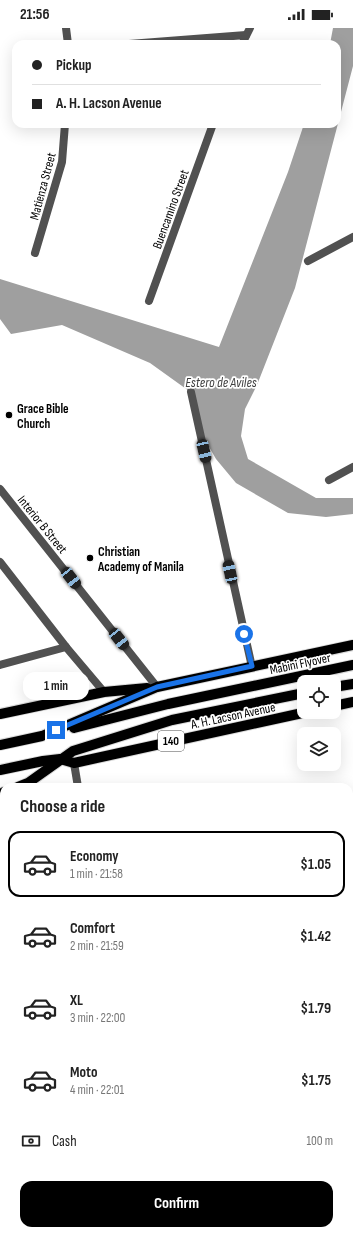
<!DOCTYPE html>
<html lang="en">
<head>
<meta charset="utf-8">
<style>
	:root { --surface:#fff; --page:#f2f2f2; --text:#222; --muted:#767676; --line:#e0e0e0; --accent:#000 }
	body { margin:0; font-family:"Sofia Sans Condensed",sans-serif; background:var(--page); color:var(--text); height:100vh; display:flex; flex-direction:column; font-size:15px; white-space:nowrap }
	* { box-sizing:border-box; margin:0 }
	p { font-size:13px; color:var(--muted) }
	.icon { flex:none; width:22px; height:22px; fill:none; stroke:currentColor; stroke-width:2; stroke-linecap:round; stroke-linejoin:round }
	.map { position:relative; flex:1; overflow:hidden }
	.side { position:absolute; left:0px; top:755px; width:353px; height:452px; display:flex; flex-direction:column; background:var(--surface); border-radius:12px 12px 0 0; box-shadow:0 4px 16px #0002 }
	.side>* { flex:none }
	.top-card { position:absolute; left:12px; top:12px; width:329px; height:88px; border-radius:12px; box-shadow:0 4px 16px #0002; display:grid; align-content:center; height:88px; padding:0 20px; background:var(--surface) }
	.tools { position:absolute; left:297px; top:647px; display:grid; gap:8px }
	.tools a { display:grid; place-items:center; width:44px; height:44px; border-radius:8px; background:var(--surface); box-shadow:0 4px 16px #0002; font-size:20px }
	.end { position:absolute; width:18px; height:18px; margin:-9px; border:5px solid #1a73e8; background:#fff; box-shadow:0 0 0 2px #fff }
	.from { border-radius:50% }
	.bubble { position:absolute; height:28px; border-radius:12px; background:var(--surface); box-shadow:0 4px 16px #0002; font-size:13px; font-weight:700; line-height:28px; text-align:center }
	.car { position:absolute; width:12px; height:24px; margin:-12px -6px; border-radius:5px; box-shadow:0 0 3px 1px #0007; background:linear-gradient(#222 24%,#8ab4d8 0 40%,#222 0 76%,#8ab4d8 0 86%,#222 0) }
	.top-card b { display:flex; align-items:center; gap:14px; height:38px; font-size:15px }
	.top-card b+b { border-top:1px solid var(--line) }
	.top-card i { width:10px; height:10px; background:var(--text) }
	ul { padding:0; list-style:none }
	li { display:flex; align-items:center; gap:12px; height:66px; margin:0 8px 6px; padding:0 12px; border:2px solid transparent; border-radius:12px }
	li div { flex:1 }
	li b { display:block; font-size:15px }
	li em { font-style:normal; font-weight:700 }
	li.on { border-color:var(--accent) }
	li>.icon { width:36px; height:36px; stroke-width:1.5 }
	h2 { padding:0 20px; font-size:18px; line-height:48px }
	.pay { display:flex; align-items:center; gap:10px; height:44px; padding:0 20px; font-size:15px }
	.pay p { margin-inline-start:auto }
	.primary-button { display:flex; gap:8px; margin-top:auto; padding:8px 20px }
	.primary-button a { flex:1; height:46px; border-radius:12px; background:var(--accent); color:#fff; font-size:16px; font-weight:700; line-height:46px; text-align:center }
	.status { display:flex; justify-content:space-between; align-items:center; height:28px; padding:0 20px; background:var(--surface); direction:ltr }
	.status svg { height:11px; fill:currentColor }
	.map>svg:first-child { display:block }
	.water { fill:#9f9f9f }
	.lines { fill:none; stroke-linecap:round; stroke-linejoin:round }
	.river { stroke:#9f9f9f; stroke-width:28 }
	.primary-casing { stroke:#dbdbdb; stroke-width:12 }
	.street { stroke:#515151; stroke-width:8 }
	.primary { stroke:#000; stroke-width:10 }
	.route { stroke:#1a73e8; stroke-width:5 }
	.poi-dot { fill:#000; stroke:#fff; stroke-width:1.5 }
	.labels { text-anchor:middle; stroke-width:3.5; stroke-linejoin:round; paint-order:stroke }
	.shield { fill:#fff; stroke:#4c4c4c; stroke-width:1 }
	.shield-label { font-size:12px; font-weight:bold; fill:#000 }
	.street-label { font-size:13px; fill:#000; stroke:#fff }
	.poi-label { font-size:13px; font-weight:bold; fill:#000; stroke:#fff; text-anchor:start }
	.water-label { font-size:14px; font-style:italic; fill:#404040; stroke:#fff }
</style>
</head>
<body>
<div class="status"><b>21:56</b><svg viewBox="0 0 49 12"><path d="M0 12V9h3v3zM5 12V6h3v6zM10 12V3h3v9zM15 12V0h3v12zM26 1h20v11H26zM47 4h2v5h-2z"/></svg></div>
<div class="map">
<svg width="353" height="1207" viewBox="0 0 353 1207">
	<rect width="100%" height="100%" fill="#fff"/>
	<!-- water -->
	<polygon class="water" points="333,0 353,0 353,38 295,260 257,357 245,381 241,408 248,431 316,470 353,470 353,486 326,489 288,485 236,455 216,431 200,403 189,363 150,335 62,297 11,306 0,291 0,251 219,319 288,144 304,96 337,96 337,16 330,16"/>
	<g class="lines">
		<!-- river -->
		<g class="river">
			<polyline points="0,1145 4,1145"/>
			<polyline points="349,1146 353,1146"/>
		</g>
		<defs>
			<g id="primary">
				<polyline points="334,659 353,656"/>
				<polyline points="334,678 353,674"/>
				<polyline points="0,686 104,664 147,660"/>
				<polyline points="74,700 168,676 353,637"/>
				<polyline points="0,717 42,708 157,659 353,617"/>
				<polyline points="0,742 43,733 60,731 74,735 307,684"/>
				<polyline points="18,759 28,755 73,723 172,692 304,665"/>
				<polyline points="0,766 4,764"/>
			</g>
		</defs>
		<!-- primary casing -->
		<use href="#primary" class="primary-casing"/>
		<!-- street -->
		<g class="street">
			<polyline points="66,0 68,16"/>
			<polyline points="129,16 246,7"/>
			<polyline points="242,16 250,0"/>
			<polyline points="35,225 62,134 65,96"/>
			<polyline points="308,233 353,209"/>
			<polyline points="149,273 213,96"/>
			<polyline points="191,364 252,639"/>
			<polyline points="329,452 353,439"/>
			<polyline points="0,461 157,659"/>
			<polyline points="0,534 66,619 104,664"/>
			<polyline points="0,637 66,619"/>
			<polyline points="74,735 78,759"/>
			<polyline points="349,1043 353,1043"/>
			<polyline points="0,1077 2,1088"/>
		</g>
		<!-- primary -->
		<use href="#primary" class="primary"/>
	</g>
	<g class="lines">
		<!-- route -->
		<polyline class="route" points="56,702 157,659 252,638 244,606"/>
	</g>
	<!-- markers -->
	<g class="poi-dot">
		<circle cx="9" cy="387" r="4"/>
		<circle cx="90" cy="530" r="4"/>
	</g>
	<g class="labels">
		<!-- shield labels -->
		<rect class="shield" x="158" y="703" width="26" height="20" rx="3"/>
		<g class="shield-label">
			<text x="171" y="717">140</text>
		</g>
		<!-- street labels -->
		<g class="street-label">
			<text transform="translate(42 158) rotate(-75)" y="5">Matienza Street</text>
			<text transform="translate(170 181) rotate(-70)" y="5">Buencamino Street</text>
			<text transform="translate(43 496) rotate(51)" y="5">Interior B Street</text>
			<text transform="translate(300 635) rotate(-12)" y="5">Mabini Flyover</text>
			<text transform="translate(233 687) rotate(-12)" y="5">A. H. Lacson Avenue</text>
		</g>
		<!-- poi labels -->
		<g class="poi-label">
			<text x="17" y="385">Grace Bible<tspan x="17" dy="15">Church</tspan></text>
			<text x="98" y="528">Christian<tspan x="98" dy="15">Academy of Manila</tspan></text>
		</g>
		<!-- water labels -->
		<g class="water-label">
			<text x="221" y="359">Estero de Aviles</text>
		</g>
	</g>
</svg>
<div class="tools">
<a><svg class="icon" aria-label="locate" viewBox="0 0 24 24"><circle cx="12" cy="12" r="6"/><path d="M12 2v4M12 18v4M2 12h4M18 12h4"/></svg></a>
<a><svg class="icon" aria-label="layers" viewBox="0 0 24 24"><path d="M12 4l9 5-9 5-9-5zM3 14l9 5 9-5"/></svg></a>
</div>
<i class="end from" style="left:244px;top:606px"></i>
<i class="end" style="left:56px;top:702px"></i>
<div class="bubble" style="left:23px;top:644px;width:66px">1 min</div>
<i class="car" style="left:204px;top:423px;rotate:167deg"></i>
<i class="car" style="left:230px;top:544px;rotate:348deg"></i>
<i class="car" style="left:71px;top:550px;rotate:142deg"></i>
<i class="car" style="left:119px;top:611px;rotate:142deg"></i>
<div class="top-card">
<b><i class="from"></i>Pickup</b>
<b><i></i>A. H. Lacson Avenue</b>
</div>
<section class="side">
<h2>Choose a ride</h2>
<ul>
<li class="on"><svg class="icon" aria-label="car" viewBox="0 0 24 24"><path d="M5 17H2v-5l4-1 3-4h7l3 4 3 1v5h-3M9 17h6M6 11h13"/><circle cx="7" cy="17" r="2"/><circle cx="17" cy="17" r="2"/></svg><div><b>Economy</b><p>1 min · 21:58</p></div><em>$1.05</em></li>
<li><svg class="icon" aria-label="car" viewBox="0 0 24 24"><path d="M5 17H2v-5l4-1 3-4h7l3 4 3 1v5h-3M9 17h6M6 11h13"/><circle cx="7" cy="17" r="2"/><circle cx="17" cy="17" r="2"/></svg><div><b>Comfort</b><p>2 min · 21:59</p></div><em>$1.42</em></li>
<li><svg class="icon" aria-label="car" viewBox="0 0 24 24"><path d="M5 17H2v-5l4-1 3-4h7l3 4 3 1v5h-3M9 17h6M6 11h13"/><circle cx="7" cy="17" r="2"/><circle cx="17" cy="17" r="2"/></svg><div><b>XL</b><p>3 min · 22:00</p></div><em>$1.79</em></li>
<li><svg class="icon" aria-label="car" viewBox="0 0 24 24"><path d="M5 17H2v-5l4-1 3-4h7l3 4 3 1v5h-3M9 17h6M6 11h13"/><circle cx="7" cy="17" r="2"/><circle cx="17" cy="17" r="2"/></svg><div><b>Moto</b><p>4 min · 22:01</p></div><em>$1.75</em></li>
</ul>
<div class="pay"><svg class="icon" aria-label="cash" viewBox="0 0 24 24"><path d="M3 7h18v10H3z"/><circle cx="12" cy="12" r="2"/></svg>Cash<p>100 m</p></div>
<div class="primary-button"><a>Confirm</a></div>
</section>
</div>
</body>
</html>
